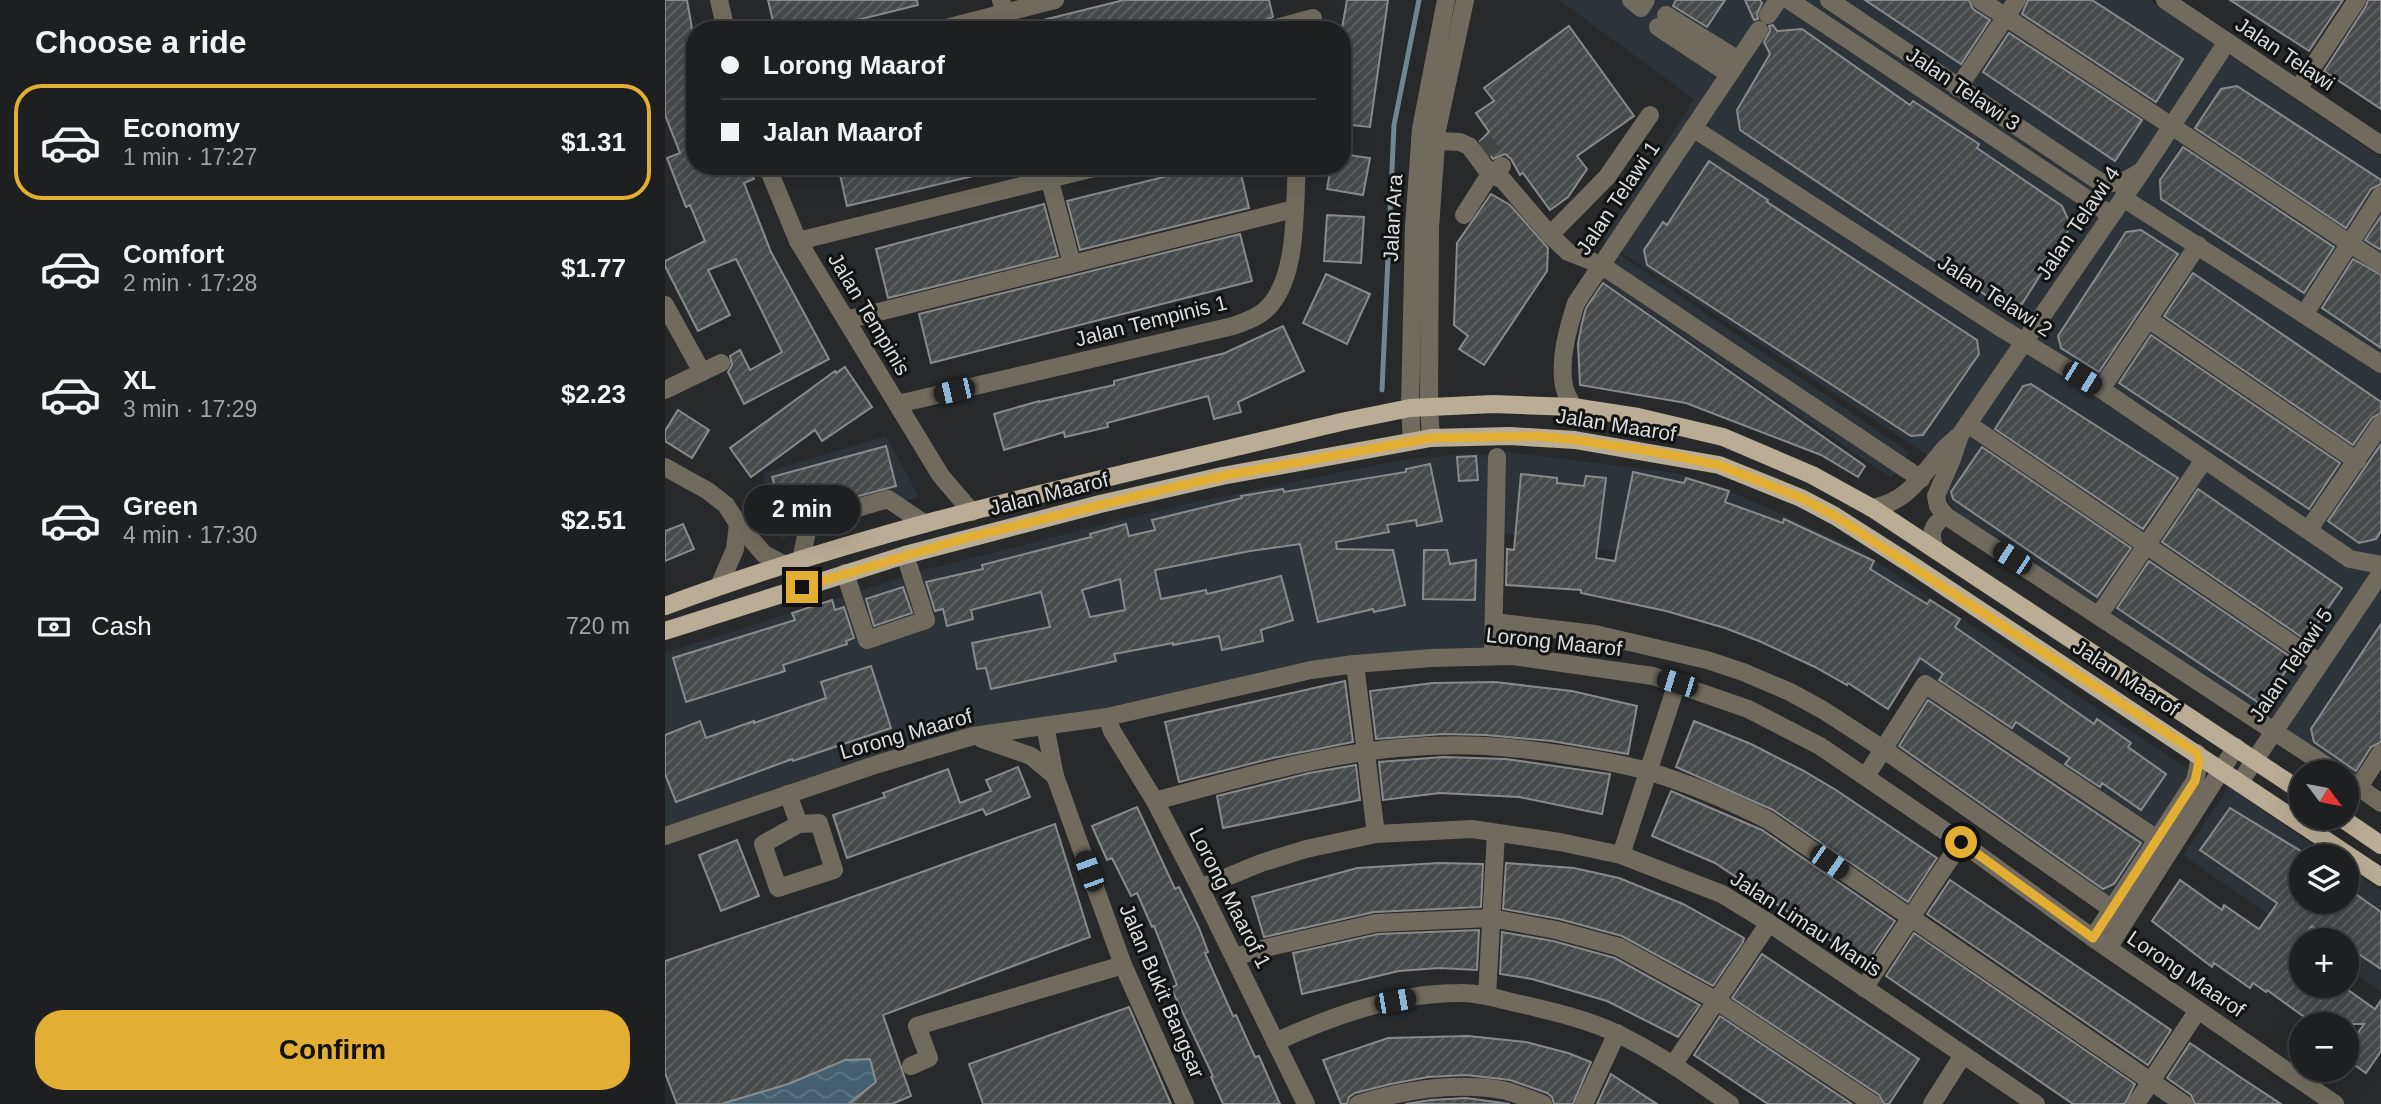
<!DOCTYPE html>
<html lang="en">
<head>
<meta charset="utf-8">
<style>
	:root { --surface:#1d1f20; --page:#252729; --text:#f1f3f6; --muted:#a0a2a5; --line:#3b3d3e; --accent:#e2af34 }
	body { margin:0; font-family:Arial,sans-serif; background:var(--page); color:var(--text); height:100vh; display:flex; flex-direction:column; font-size:26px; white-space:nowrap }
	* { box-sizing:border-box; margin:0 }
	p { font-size:23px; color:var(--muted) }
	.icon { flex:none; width:38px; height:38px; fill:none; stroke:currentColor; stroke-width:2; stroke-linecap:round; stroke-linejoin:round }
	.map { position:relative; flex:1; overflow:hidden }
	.sheet { display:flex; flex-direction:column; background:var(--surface); width:665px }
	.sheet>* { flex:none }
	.guide { position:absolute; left:21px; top:21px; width:665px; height:154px; border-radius:28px; box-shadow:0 7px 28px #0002,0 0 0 2px var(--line); display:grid; align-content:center; height:154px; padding:0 35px; background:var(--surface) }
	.needle { width:46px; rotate:122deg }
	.controls { position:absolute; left:1624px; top:760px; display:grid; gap:14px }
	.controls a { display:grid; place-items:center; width:70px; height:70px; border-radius:50%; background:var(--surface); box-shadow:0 7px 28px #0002,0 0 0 2px var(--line); font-size:35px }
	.end { position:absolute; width:32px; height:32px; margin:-16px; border:9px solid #e2af34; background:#111; box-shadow:0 0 0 4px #111 }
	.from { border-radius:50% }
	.bubble { position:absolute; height:49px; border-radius:24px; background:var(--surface); box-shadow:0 7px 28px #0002,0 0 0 2px var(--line); font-size:23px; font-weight:800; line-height:49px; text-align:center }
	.car { position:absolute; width:21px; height:42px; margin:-21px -10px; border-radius:9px; box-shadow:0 0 5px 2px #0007; background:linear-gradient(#222 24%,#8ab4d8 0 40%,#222 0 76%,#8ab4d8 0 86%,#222 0) }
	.guide b { display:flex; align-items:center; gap:24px; height:66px; font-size:26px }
	.guide b+b { border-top:2px solid var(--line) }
	.guide i { width:18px; height:18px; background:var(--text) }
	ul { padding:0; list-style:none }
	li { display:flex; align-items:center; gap:21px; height:116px; margin:0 14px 10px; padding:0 21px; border:4px solid transparent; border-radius:28px }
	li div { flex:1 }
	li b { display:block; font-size:26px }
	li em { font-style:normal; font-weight:800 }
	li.on { border-color:var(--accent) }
	li>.icon { width:63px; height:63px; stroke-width:1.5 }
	h2 { padding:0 35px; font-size:32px; line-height:84px }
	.pay { display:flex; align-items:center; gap:18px; height:77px; padding:0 35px; font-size:26px }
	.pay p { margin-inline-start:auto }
	.primary-button { display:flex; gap:14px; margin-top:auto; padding:14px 35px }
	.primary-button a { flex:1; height:80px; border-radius:28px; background:var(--accent); color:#111; font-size:28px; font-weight:800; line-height:80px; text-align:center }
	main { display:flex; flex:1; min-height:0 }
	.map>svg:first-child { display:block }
	.built { fill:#2d3439 }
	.water { fill:url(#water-waves); stroke:#718691; stroke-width:2 }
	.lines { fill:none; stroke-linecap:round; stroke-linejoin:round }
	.stream { stroke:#718691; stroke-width:5 }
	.building { fill:url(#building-hatch); stroke:#888a8c; stroke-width:2; fill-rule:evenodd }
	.minor-tunnel { stroke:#424445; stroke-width:18; stroke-dasharray:18 9; stroke-linecap:butt }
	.minor { stroke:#716b5f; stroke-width:18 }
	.major { stroke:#b9ad95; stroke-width:18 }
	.route { stroke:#e2af34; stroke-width:9 }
	.labels { text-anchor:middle; stroke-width:6; stroke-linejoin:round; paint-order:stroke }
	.street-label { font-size:21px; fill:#dbddde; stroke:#111212 }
</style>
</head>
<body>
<main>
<section class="sheet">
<h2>Choose a ride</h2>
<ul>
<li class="on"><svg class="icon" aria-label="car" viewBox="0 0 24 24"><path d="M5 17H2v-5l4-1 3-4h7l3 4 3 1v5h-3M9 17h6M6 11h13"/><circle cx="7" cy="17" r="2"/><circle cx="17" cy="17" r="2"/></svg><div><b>Economy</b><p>1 min · 17:27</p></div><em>$1.31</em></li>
<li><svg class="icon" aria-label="car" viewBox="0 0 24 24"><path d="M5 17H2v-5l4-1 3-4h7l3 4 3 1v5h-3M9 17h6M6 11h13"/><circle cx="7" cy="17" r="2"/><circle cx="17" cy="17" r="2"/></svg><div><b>Comfort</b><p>2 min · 17:28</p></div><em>$1.77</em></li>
<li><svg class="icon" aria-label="car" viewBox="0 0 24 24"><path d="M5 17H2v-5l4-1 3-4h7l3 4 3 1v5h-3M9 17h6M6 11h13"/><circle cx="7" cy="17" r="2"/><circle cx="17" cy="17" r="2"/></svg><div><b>XL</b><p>3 min · 17:29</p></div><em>$2.23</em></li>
<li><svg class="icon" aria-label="car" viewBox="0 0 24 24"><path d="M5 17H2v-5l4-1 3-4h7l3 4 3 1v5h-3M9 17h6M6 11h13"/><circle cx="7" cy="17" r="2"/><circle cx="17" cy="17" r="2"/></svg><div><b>Green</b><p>4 min · 17:30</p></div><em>$2.51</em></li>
</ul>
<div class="pay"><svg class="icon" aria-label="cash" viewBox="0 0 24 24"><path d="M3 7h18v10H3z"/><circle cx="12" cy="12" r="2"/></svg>Cash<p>720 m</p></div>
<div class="primary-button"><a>Confirm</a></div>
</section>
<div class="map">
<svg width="1716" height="1104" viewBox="0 0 1716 1104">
	<defs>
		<pattern id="water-waves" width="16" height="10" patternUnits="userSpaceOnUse" patternTransform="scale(1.75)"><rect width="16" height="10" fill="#446070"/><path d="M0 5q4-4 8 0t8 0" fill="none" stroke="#5e7684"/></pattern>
		<pattern id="building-hatch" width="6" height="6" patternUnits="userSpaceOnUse" patternTransform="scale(1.75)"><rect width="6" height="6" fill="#474a4b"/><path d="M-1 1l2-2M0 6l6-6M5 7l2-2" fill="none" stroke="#616464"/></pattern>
	</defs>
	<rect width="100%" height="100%" fill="#27292a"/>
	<!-- built -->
	<g class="built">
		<polygon points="894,0 1484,0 1716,158 1716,767 1703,787 1289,511 1264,456 938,240 1029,99"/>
		<polygon points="951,252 1244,452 1226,478 933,278"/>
		<polygon points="221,436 254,497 116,539 98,473"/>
		<polygon points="840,452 1012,473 1074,495 1192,549 1526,771 1524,778 1444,901 1223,748 1267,681 1158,613 957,552 838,533"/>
		<polygon points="798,454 827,455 822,648 572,680 384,719 0,829 0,653 257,571 396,535 516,505 736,460"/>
		<polygon points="1564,787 1665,856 1636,856 1636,901 1682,901 1682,867 1716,891 1716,992 1682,968 1682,940 1641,940 1518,855"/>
	</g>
	<!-- water -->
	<polygon class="water" points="205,1059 211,1082 183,1104 56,1104 123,1084 180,1060"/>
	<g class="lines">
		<!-- stream -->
		<polyline class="stream" points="717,390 729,125 754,0"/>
	</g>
	<!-- building -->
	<g class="building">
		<polygon points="0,0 22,0 30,45 30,166 84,166 89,179 79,183 106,252 164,359 79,404 63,372 67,365 65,356 75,350 85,370 117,352 71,259 43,270 65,315 33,331 0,266 0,261 40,241 25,205 21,207 2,158 15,153 0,115"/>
		<polygon points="103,0 252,0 253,5 152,30 110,30"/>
		<polygon points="459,0 604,0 608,17 596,22 592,26 578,30 359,30 358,25"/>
		<polygon points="682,0 723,0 705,127 677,124 677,28"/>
		<polygon points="1011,0 1060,0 1042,27 1008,6"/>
		<polygon points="1080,0 1095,0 1097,3 1092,14 1093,19 1089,20"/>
		<polygon points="1200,0 1304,0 1308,9 1325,20 1296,64"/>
		<polygon points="1363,0 1427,0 1518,59 1491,102 1357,14"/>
		<polygon points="1565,0 1678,0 1644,51"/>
		<polygon points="1703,0 1716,0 1716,109 1659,71 1701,6"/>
		<polygon points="1108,25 1112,31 1137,29 1245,105 1248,101 1314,144 1312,148 1397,206 1406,226 1357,304 1334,304 1075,130 1072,110 1105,54 1099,42 1105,31 1104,26"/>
		<polygon points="904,26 969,116 912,156 922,169 903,197 885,210 858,173 855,175 846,159 840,154 828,159 815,141 824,132 811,113 829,101 819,88"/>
		<polygon points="1344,33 1477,120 1450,161 1318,72"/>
		<polygon points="1572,86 1716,180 1716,184 1706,189 1681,228 1530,128 1556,89"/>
		<polygon points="1518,147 1669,247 1639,293 1496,199 1495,180"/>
		<polygon points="677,154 705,158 698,195 662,189 666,166 677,166"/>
		<polygon points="1044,161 1103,200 1102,202 1312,340 1314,354 1258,435 1246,436 982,265 979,250 998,222 1002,225"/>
		<polygon points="173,166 324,166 325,172 182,206"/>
		<polygon points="543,166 574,166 584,208 415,250 402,201"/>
		<polygon points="826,194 845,205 883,248 882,271 819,365 794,349 803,336 789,325 792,243"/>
		<polygon points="379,204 393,256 223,298 211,249"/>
		<polygon points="662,215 699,217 696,263 659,261"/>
		<polygon points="1716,216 1716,250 1700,240"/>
		<polygon points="1476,230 1513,254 1434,372 1396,348 1393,336 1461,232"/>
		<polygon points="575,234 587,281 266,363 254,314"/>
		<polygon points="1688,259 1716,275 1716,348 1657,308"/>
		<polygon points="1528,273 1716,402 1716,413 1707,418 1688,445 1499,316"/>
		<polygon points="661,274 705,294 682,344 638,323"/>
		<polygon points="938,283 1200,466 1193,477 1156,455 1021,403 915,385 913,344 917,323 921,308"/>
		<polygon points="618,326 639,371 573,402 576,412 549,419 543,396 442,423 443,427 400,437 399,432 339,450 329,414 374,401 374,402 449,385 449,381 560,353"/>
		<polygon points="1486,335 1675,463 1644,509 1454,383"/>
		<polygon points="180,367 207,407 157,441 150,430 86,477 65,448 170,371 171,373"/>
		<polygon points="1366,384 1513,478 1478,529 1330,429 1358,386"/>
		<polygon points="13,410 44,430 27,458 0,441 0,431"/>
		<polygon points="1716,444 1716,531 1711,539 1694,543 1663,521"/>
		<polygon points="221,446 231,486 164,504 147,498 118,510 107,477"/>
		<polygon points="1317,447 1466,548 1432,597 1288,499 1286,492"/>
		<polygon points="811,456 813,480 794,481 792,457"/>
		<path d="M765,464L777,521L752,526L751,520L722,525L724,532L671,542L672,549L728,550L740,605L709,612L708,609L653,622L635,544L585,551L490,570L496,599L541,590L542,594L616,576L628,620L596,630L598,641L557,650L554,636L508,645V643L449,654L451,661L326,689L321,668L312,669L307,643L385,627L376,592L306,610L308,619L282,626L278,609L270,611L261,582L318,569L317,565L426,537L425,534L461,524L464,536L490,530L487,520L577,498L576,496L618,489L619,492L741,472V469ZM455,579L460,610L425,617L417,590Z"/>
		<polygon points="968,472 1019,483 1021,478 1064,491 1060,502 1118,523 1119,519 1209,561 1205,569 1262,604 1265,600 1295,619 1290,627 1429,724 1432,719 1466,743 1463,747 1501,774 1476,810 1437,783 1435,787 1400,764 1405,758 1351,722 1347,728 1274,680 1278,674 1255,658 1223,709 1183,683 1182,685 1150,667 1094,641 1060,628 1001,611 916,593 916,590 841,585 842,549 849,550 856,474 892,478 892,483 919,486 921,476 941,478 931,558 950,561"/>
		<polygon points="1533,489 1677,588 1641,640 1497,542"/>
		<polygon points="18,524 29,549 0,561 0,531"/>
		<polygon points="759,550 782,550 785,564 811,560 810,600 758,599"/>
		<polygon points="1484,561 1629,659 1597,705 1452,608"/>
		<polygon points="238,587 247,613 209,626 201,599"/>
		<polygon points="167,600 170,610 179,607 189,638 181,641 182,644 118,665 120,671 21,702 8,658 130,620 127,613"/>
		<polygon points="1716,624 1716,742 1706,747 1691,771 1649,742 1646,729"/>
		<polygon points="206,666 226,728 128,761 127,759 11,802 0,774 0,735 35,721 41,738 89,721 89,723 161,698 156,682"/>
		<polygon points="680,681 688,742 608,758 514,782 500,722"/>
		<polygon points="830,682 907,691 972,706 963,754 886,741 821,735 778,734 711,739 705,691 768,683"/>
		<polygon points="1263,700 1476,843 1449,884 1438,889 1234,746"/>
		<polygon points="1029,721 1086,744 1137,770 1171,790 1272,858 1243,902 1108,810 1011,767"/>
		<polygon points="778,757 841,759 945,774 937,814 854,797 775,793 718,800 714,762"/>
		<polygon points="691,765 695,800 558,828 552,796 644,773"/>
		<polygon points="353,767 365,797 321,815 318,809 182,858 168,815 220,797 218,793 283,769 295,803 326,791 321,780"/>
		<polygon points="1006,791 1097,830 1230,921 1201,964 1050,863 987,836"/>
		<polygon points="472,807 510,889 514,887 534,928 543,952 540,953 568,1016 571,1015 590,1057 594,1056 615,1104 558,1104 546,1077 548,1076 506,988 512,985 489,926 487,927 472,893 466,896 447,858 442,860 427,826"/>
		<polygon points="1565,808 1644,856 1635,856 1636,901 1682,901 1682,888 1716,912 1716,969 1682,946 1682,940 1667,940 1647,926 1636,940 1636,985 1676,985 1710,1009 1716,1000 1716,1051 1701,1073 1682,1060 1682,1049 1699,1024 1649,1024 1602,990 1601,992 1588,983 1585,988 1549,963 1547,967 1487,921 1515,880 1557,910 1559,905 1594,929 1611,905 1612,903 1535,850"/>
		<polygon points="390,824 425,937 218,1015 246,1096 227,1104 184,1104 211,1082 205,1059 180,1060 123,1084 56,1104 12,1104 0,1073 0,961 179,900"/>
		<polygon points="72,840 94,896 56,911 34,855"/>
		<polygon points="774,863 818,864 816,907 709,912 599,937 587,897 692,868"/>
		<polygon points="841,863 909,868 954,878 1018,904 1079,938 1078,942 1048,986 957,936 894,919 838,909"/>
		<polygon points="1285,880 1506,1030 1483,1065 1262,914"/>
		<polygon points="814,930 812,970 774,968 734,971 637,994 628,953 713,934"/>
		<polygon points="837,932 888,941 950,958 1035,1005 1013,1037 942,1001 867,979 835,974"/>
		<polygon points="1249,933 1470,1084 1460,1104 1408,1104 1221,976"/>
		<polygon points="1097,954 1254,1059 1224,1104 1219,1104 1214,1095 1067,998"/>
		<polygon points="464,1007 506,1104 318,1104 304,1064"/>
		<polygon points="1055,1016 1187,1104 1103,1104 1029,1055"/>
		<polygon points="803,1036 861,1042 903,1053 926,1062 908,1104 889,1104 887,1097 882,1093 845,1080 801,1075 763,1077 726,1084 690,1093 684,1097 682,1104 676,1104 658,1060 723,1038"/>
		<polygon points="1525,1043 1572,1075 1616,1104 1530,1104 1526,1095 1502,1078"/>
		<polygon points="946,1074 958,1082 992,1104 932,1104"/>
		<polygon points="801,1098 845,1104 740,1104 766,1100"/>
	</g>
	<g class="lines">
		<!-- minor-tunnel -->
		<polyline class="minor-tunnel" points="817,140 832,160"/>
		<!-- minor -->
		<g class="minor">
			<polyline points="54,0 61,30"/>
			<polyline points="336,0 344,30"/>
			<polyline points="966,0 976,8 981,0"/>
			<polyline points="1124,0 1446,215"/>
			<path d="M1164,0L1435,182C1451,185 1459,182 1473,173"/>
			<polyline points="1315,0 1716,264"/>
			<polyline points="1500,0 1716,145"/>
			<polyline points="1001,15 1073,60"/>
			<polyline points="1103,15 1113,0"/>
			<polyline points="993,27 1064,74"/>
			<polyline points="273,30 390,0"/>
			<polyline points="603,30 648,18"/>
			<polyline points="1293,88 1352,0"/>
			<polyline points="1633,89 1692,0"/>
			<polyline points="1028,128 1333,326 1436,389 1685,559 1716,565"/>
			<polyline points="755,140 795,142 804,146 825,174 838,180 885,235 903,252 936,265 1256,479"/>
			<polyline points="102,166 133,241 276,476 307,512"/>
			<polyline points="381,166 407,264"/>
			<polyline points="1458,198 1716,364"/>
			<polyline points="799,215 825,174 837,166"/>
			<polyline points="885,235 942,177 985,115"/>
			<polyline points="133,241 437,166"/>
			<polyline points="0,305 37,372"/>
			<polyline points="1640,313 1716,195"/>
			<polyline points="1483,319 1692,461"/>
			<polyline points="181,320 629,209"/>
			<polyline points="1436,389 1533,245"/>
			<polyline points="0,390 56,363"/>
			<path d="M233,404L568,326C582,321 597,316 606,304C633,272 629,207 632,166"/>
			<path d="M908,407C905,400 900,393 899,386C894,358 903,329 911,303L1094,30"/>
			<polyline points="1303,424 1655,663"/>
			<polyline points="1295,435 1287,459 1271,496 1273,506 1281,516 1671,772"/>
			<polyline points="766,438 764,408 765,227 772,130 800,0"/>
			<polyline points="747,441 745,408 749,227 756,129 781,0"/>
			<polyline points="0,467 43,491 61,505 73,524 99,554 120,565"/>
			<path d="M1207,508C1242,502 1254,479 1275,454C1280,447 1288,441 1295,435L1477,171L1562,42"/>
			<polyline points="1644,529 1716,424"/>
			<path d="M1271,550C1263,535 1267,524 1281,516"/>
			<polyline points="136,560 144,522 223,499 260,524"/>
			<polyline points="180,573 202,640 261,620 240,555"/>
			<polyline points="54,586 70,549 73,524"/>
			<polyline points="1434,615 1539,460"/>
			<polyline points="829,622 930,634 1042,660 1078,672 1125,692 1158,710 1218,749 1447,909"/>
			<polyline points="828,656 832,457"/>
			<polyline points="690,664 711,834"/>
			<polyline points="442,717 447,731 490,801 535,888 641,1104"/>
			<polyline points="380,726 390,776 458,965 520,1104"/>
			<polyline points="317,739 366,756 390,776"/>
			<polyline points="1201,776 1260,684 1492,839"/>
			<polyline points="1682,779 1716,803"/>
			<polyline points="1575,782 1716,573"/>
			<polyline points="1694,787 1716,753"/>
			<polyline points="123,794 134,824 154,823 169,870 113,888 98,844 134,824"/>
			<path d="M490,801C567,780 654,755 733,748C795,742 846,746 907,756C933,760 960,764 985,772C1026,784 1065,801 1103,820L1519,1104"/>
			<polyline points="0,836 213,764 308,736 442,717 646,670 690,664 766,658 848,656 988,676 1083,709 1155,746 1296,842 1428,938 1670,1104"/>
			<polyline points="956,855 1012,683"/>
			<polyline points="535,888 596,863 641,849 711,834 807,829 895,842 956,855 1057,894 1104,923 1371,1104"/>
			<polyline points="1428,938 1530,781 1534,762 1532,753"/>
			<polyline points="1443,948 1571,747"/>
			<polyline points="570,957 600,948 711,923 826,918 891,930 954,947 1052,1001 1208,1104"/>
			<polyline points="1199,988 1296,842"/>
			<polyline points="822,996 831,833"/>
			<path d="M610,1042C667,1016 731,993 794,993C813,992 833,999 851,1003C885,1011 922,1019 953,1034C993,1053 1029,1079 1065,1104"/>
			<polyline points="1008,1065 1104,923"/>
			<polyline points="246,1066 264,1058 252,1026 458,965"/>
			<path d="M693,1104C739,1090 789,1082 837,1090C851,1093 865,1099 878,1104"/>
			<polyline points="919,1104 952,1033"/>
			<polyline points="1267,1104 1298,1055"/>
			<polyline points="1471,1104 1533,1010"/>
		</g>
		<!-- major -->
		<g class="major">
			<path d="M0,606C219,524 449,477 676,422L745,408L828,404L908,407L973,417L1058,437L1147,475L1207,508L1636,791"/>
			<polyline points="0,631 240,555 435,504 557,476 766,438 845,436 910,440 1054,465 1136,498 1170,516 1250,567 1716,877"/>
			<polyline points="1675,817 1716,845"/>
		</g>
	</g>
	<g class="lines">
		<!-- route -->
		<polyline class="route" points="137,587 297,539 492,491 557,476 766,438 873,436 910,440 990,452 1054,465 1136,498 1170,516 1532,753 1534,762 1530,781 1428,938 1296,842"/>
	</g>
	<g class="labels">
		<!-- street labels -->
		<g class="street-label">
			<text transform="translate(1620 54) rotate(34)" y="7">Jalan Telawi</text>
			<text transform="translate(1298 89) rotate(34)" y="7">Jalan Telawi 3</text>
			<text transform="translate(953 198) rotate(-56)" y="7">Jalan Telawi 1</text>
			<text transform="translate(728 218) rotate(-87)" y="7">Jalan Ara</text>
			<text transform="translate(1413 223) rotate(-56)" y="7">Jalan Telawi 4</text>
			<text transform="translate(1330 296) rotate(33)" y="7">Jalan Telawi 2</text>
			<text transform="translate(204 314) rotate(59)" y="7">Jalan Tempinis</text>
			<text transform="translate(486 321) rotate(-14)" y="7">Jalan Tempinis 1</text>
			<text transform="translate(951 425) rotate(9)" y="7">Jalan Maarof</text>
			<text transform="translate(384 494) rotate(-14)" y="7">Jalan Maarof</text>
			<text transform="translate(889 642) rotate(6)" y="7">Lorong Maarof</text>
			<text transform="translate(1626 665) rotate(-56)" y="7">Jalan Telawi 5</text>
			<text transform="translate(1461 678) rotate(33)" y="7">Jalan Maarof</text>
			<text transform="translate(241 734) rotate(-16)" y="7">Lorong Maarof</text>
			<text transform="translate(565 898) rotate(63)" y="7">Lorong Maarof 1</text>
			<text transform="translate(1141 924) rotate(33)" y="7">Jalan Limau Manis</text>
			<text transform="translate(1521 974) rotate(34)" y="7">Lorong Maarof</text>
			<text transform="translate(497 991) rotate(67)" y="7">Jalan Bukit Bangsar</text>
		</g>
	</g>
</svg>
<div class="controls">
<a><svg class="needle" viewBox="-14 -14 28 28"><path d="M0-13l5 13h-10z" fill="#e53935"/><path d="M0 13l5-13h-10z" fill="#a0a2a5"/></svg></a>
<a><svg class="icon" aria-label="layers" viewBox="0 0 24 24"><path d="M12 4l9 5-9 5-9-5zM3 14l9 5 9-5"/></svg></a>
<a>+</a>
<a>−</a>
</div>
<i class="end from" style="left:1296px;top:842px"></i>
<i class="end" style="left:137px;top:587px"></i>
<div class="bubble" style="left:79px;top:485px;width:116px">2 min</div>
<i class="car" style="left:1417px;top:378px;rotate:122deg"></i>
<i class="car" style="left:289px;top:391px;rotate:257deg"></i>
<i class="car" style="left:1347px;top:558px;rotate:303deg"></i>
<i class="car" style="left:1012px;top:683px;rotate:287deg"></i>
<i class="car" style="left:1164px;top:862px;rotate:125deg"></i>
<i class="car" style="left:424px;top:871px;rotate:340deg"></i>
<i class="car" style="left:730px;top:1001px;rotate:80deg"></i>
<div class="guide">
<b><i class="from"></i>Lorong Maarof</b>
<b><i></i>Jalan Maarof</b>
</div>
</div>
</main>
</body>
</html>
